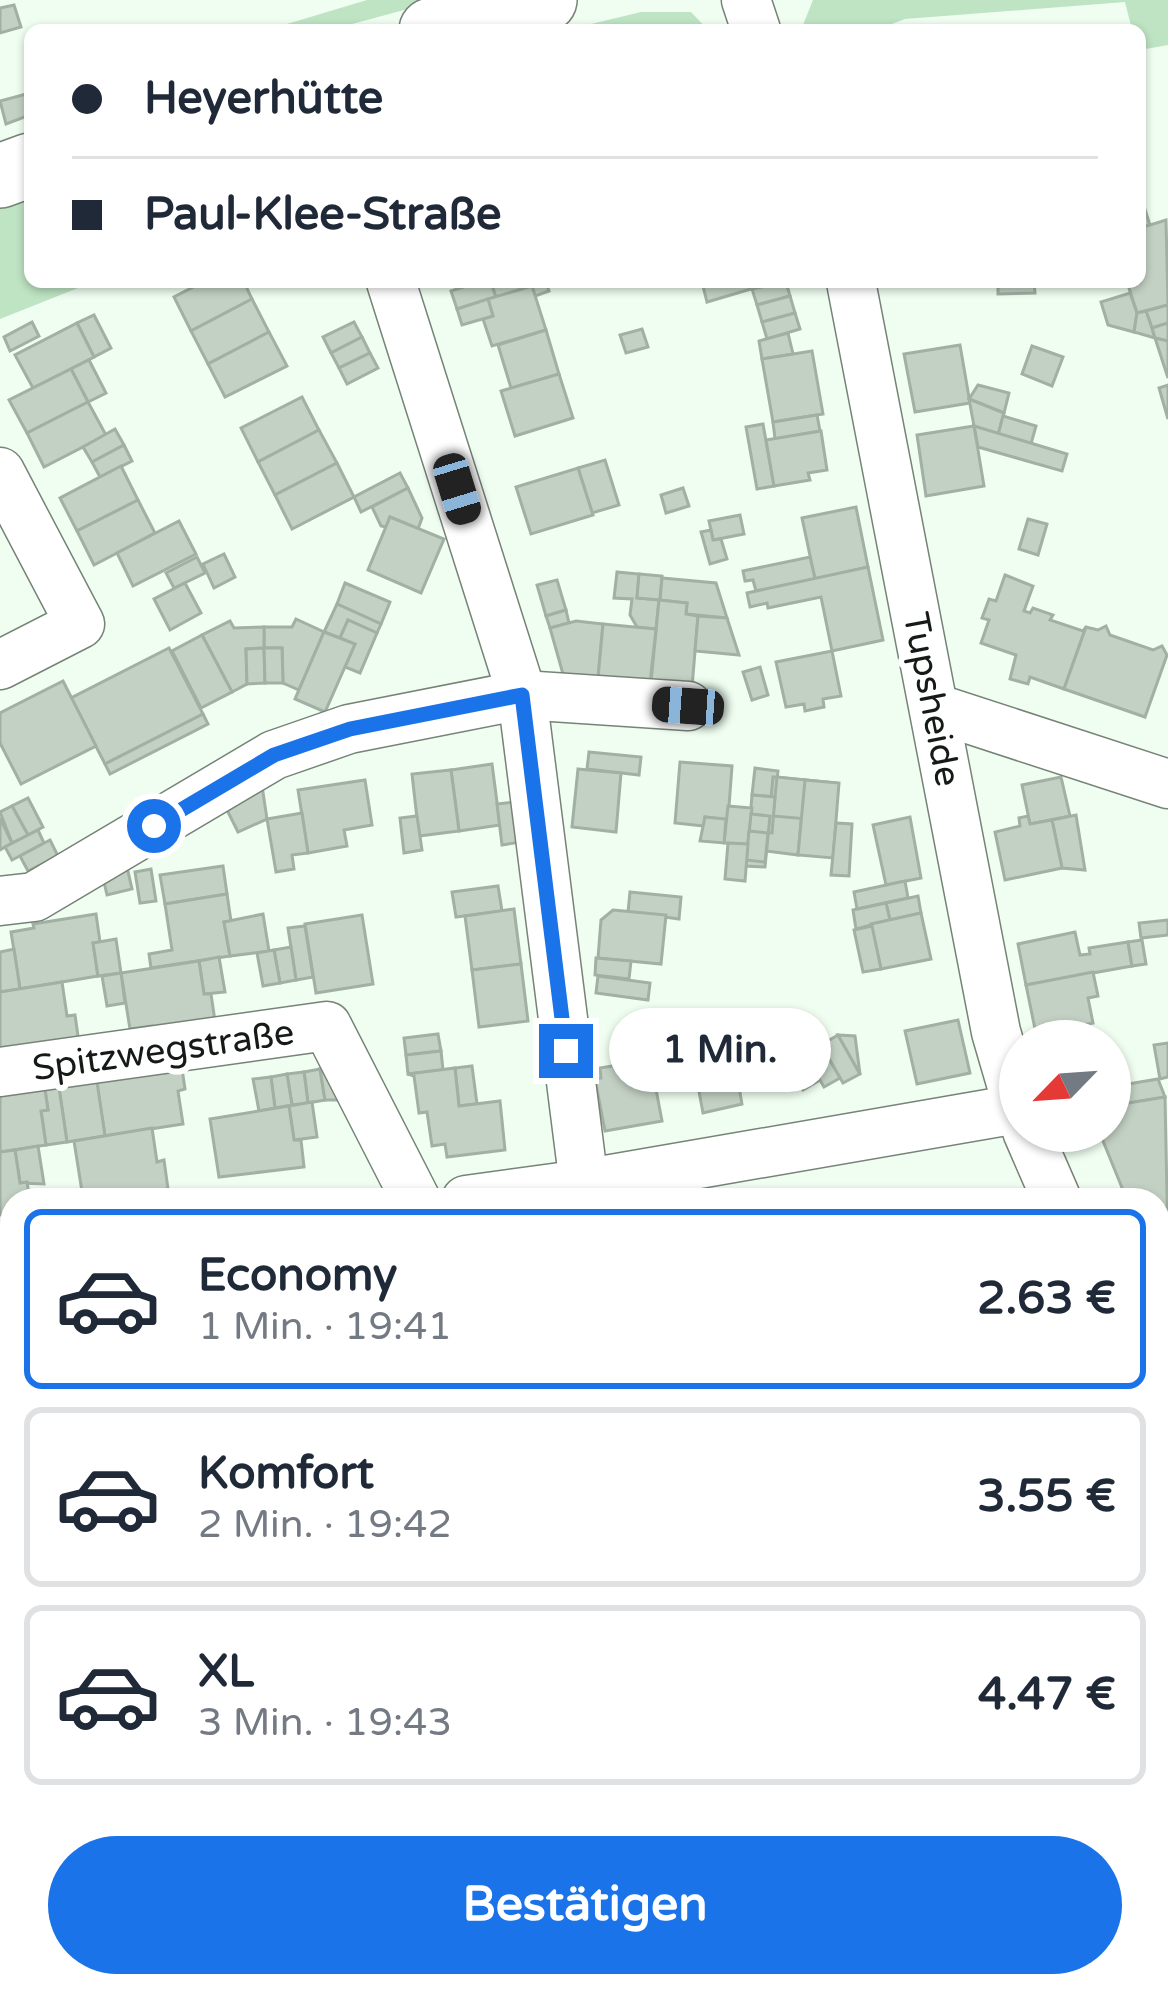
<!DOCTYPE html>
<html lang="de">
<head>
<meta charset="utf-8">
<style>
	:root { --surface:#fff; --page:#f6f6f7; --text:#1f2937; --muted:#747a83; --line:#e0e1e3; --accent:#1a73e8 }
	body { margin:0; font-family:"Varela Round",sans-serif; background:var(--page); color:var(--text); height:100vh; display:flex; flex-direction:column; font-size:45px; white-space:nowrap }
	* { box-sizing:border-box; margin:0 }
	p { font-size:39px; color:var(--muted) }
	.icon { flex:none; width:66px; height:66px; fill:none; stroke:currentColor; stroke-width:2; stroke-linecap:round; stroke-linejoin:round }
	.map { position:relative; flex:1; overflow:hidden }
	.drawer { position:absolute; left:0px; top:1188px; width:1170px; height:810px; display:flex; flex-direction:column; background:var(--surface); border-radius:36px 36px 0 0; box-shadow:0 3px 9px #0004 }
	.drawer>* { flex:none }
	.top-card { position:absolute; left:24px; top:24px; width:1122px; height:264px; border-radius:18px; box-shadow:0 3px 9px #0004; display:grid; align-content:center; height:264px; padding:0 48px; background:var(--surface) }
	.needle { width:78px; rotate:245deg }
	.buttons { position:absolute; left:999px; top:1020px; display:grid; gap:24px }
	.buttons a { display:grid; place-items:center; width:132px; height:132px; border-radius:50%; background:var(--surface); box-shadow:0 3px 9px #0004; font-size:60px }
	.end { position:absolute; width:54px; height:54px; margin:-27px; border:15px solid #1a73e8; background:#fff; box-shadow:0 0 0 6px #fff }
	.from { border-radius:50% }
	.bubble { position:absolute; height:84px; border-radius:42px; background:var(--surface); box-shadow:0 3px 9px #0004; font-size:39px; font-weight:700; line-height:84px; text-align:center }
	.car { position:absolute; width:36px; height:72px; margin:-36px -18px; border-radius:15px; box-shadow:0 0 9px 3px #0007; background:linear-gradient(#222 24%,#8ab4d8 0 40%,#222 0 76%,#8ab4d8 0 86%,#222 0) }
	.top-card b { display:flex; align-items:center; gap:42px; height:114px; font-size:45px }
	.top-card b+b { border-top:3px solid var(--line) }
	.top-card i { width:30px; height:30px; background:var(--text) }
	ul { padding:21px 0 0; list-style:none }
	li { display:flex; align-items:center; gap:36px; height:180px; margin:0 24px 18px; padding:0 24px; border:6px solid var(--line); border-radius:18px }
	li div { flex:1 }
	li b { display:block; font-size:45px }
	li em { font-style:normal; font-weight:700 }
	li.active { border-color:var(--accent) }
	li>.icon { width:108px; height:108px; stroke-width:1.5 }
	.button { display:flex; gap:24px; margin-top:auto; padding:24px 48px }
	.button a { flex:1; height:138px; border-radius:72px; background:var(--accent); color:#fff; font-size:48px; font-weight:700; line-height:138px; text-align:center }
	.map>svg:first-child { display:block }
	.green { fill:#bee4c3 }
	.building { fill:#c3d1c4; stroke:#a2b0a4; stroke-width:3 }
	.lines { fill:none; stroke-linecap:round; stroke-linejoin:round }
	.minor-casing { stroke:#768377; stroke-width:51 }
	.major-casing { stroke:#768377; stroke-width:66 }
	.minor { stroke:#fff; stroke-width:48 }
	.major { stroke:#fff; stroke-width:63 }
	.route { stroke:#1a73e8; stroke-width:15 }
	.labels { text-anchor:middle; stroke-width:12; stroke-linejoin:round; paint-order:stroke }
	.street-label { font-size:36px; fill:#151a16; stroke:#fff }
</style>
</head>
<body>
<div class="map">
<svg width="1168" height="1998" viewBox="0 0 1168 1998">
	<rect width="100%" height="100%" fill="#effef1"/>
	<!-- green -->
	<g class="green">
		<polygon points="367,0 441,0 330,30 267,30"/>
		<polygon points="813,0 1168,0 1168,45 1140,50 1140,30 1132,30 1125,2 905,19 876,30 801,30"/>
		<polygon points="641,12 691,12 708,30 566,30"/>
		<polygon points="30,190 30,282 93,282 0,319 0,201"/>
	</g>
	<!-- building -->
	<g class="building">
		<polygon points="14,5 21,27 0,33 0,8"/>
		<polygon points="30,93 30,115 6,124 0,101"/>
		<polygon points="1140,194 1150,225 1140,228"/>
		<polygon points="1166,220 1168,305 1137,313 1127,282 1140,282 1140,228"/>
		<polygon points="203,282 244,282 252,299 191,331 174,297"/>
		<polygon points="479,282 491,282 496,297 457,309 451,291"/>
		<polygon points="491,282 545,282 496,297"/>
		<polygon points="546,282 549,291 535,296 532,286"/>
		<polygon points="702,282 767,282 768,284 707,302"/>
		<polygon points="786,282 790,296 757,305 752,289"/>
		<polygon points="998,282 1034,282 1035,293 998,294"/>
		<polygon points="532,286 546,330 492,346 483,319 493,316 488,299"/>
		<polygon points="1130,293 1137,313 1134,332 1108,325 1101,302"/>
		<polygon points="790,296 795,313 762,322 757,305"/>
		<polygon points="252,299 269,332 208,364 191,331"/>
		<polygon points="488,299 493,316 462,325 457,309"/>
		<polygon points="1168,305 1168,323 1152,328 1146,311"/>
		<polygon points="1146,311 1152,328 1155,338 1134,332 1137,313"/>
		<polygon points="795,313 800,329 767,339 762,322"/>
		<polygon points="94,315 111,348 94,357 77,323"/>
		<polygon points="32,322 39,336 10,351 4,337"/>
		<polygon points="354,322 362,337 331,353 323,337"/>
		<polygon points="77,323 94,357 33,388 15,355"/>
		<polygon points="1168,323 1168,341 1155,338 1152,328"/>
		<polygon points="642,329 648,347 626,353 620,335"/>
		<polygon points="546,330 559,374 511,388 498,345"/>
		<polygon points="269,332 287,366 225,397 208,364"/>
		<polygon points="788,333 793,354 762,359 759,341"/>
		<polygon points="362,337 370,353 339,368 331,353"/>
		<polygon points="1155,338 1168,341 1168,378"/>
		<polygon points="960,345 970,403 915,412 904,354"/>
		<polygon points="1032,346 1063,357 1052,386 1022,374"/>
		<polygon points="812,351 823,414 773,422 762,359"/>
		<polygon points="370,353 378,368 347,384 339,368"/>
		<polygon points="89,360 106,393 88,402 71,369"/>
		<polygon points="71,369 88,402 27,433 9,400"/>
		<polygon points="559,374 573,418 515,436 501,391"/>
		<polygon points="978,385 1009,393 1004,413 969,399"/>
		<polygon points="1168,385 1168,419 1159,388"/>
		<polygon points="302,397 319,430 258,462 241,428"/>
		<polygon points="969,399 1004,413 998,435 974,426"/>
		<polygon points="88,402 106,435 44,467 27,433"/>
		<polygon points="817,415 820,431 775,439 773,422"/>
		<polygon points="1003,416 1036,426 1031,444 998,435"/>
		<polygon points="763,424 774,486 757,489 746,427"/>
		<polygon points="974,426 1067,454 1062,471 978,447"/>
		<polygon points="974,426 984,486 926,496 917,435"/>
		<polygon points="115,429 124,445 92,462 83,447"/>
		<polygon points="319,430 337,463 275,495 258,462"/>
		<polygon points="821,431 827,470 808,473 810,480 774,486 766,440"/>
		<polygon points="124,445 132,461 100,477 92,462"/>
		<polygon points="605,460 619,505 592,513 578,468"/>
		<polygon points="337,463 354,497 292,529 275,495"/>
		<polygon points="121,466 138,500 77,531 60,498"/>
		<polygon points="578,468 593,515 531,534 516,487"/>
		<polygon points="400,473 408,488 361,512 354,497"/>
		<polygon points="408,488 422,518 418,529 390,517 386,527 381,526 372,507"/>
		<polygon points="683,488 689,506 666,513 661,495"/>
		<polygon points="138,500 155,533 94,565 77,531"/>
		<polygon points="856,507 868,567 815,579 802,518"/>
		<polygon points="740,515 744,534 713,540 709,521"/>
		<polygon points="390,517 444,539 421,593 368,570"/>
		<polygon points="1028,519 1047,524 1038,555 1019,549"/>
		<polygon points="179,521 196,554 133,586 117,553"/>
		<polygon points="711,530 713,540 721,539 727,559 710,564 701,532"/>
		<polygon points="224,554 235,577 214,588 203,564"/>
		<polygon points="197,557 205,573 174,588 166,573"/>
		<polygon points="810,557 815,579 756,591 753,580 745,581 743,571"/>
		<polygon points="868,567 883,640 832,651 821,597 768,608 767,603 750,607 747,593"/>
		<polygon points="617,572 639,574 637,598 659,600 656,629 637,627 630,615 632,599 614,598"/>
		<polygon points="639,574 662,576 660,600 637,598"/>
		<polygon points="1005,575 1033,586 1024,611 1030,613 1033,608 1053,615 1050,620 1083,631 1086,627 1064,689 1030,677 1028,684 1010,679 1016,655 981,643 989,620 982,618 989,599 996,601"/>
		<polygon points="662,578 716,583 727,618 686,614 687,603 660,600"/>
		<polygon points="557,580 566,610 546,616 537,585"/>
		<polygon points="185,583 201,613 170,630 154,599"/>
		<polygon points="345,583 390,602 381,624 337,604"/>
		<polygon points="659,600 687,603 686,614 698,616 692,687 651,682"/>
		<polygon points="337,604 381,624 377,633 348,620 340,638 324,632"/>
		<polygon points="566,610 569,623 550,628 546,616"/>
		<polygon points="698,616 727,618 739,655 695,651"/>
		<polygon points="296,619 324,632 299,690 283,683 282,648 264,648 264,627 292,627"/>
		<polygon points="348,620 377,633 360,673 345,667 355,644 340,638"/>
		<polygon points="230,621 234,628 264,627 264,648 246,649 247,684 232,692 202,635"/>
		<polygon points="576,621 603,624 598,678 563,674 550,628"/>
		<polygon points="603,624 656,629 650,683 598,678"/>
		<polygon points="1106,626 1110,635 1153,650 1162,646 1167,655 1145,717 1064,689 1086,627 1098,630"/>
		<polygon points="324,632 355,644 325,712 295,699"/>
		<polygon points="202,635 232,692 201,708 172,651"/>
		<polygon points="169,648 203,714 105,764 71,698"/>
		<polygon points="264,648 265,683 247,684 246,649"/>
		<polygon points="264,648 282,648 283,683 265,683"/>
		<polygon points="832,651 841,696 823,699 824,707 805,711 804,704 786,707 776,662"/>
		<polygon points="760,667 768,695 752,700 743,672"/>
		<polygon points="63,681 96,746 21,784 0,743 0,713"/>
		<polygon points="203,714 208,724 110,774 105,764"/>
		<polygon points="589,752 641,757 639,775 587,769"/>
		<polygon points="680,762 732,766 728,820 705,817 704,826 675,823"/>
		<polygon points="492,764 500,825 459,831 451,770"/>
		<polygon points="755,768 778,771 775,797 752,795"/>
		<polygon points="578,769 621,773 616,832 572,827"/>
		<polygon points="451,770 459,831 419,836 412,774"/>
		<polygon points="773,777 805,780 798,855 766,851"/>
		<polygon points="777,777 837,783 832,839 806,836 808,819 773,816"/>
		<polygon points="1061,777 1070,816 1030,824 1022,785"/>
		<polygon points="261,779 267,819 238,832 223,802"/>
		<polygon points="365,780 372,825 344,830 347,846 308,853 298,790"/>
		<polygon points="805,780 839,783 833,858 798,855"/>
		<polygon points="752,795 775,797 772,833 749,831"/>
		<polygon points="28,798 43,827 28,835 12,806"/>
		<polygon points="515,802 520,842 502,845 497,804"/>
		<polygon points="12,806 28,835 12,843 0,812"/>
		<polygon points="728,806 752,808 748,845 724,843"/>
		<polygon points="302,813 308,853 292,855 294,869 276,872 267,819"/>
		<polygon points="751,814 770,816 765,867 746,866"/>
		<polygon points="1076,815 1085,870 1062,868 1052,820"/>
		<polygon points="417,816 422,850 404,853 400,818"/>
		<polygon points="1028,816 1030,824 1052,820 1062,868 1005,880 995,832 1020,826 1019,818"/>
		<polygon points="705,817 726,819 724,843 700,841"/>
		<polygon points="910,817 921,878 886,885 873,825"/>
		<polygon points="0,818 12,843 0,850"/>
		<polygon points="836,823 852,824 849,876 831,875"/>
		<polygon points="38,830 44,843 12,860 5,847"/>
		<polygon points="749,831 768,833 765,862 746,860"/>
		<polygon points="50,840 58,856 28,871 20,856"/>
		<polygon points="728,843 748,844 745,881 725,879"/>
		<polygon points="223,866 227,894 165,904 160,875"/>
		<polygon points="127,867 132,889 107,895 102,873"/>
		<polygon points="151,869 156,901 140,903 135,872"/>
		<polygon points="905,881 908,898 857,909 854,892"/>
		<polygon points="498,886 502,911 456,917 452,892"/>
		<polygon points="630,892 681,897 679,919 628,912"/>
		<polygon points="227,894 231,921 224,922 230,956 151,968 149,954 172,950 165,904"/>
		<polygon points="918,896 921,913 890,920 886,903"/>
		<polygon points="886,903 890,920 856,929 853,910"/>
		<polygon points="514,909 521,964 472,970 465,916"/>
		<polygon points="613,910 666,915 661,964 598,958 601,920"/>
		<polygon points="921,913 931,959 881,969 871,924"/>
		<polygon points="96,914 100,942 93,943 98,976 20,989 11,932 34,928 33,924"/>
		<polygon points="263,914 269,951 230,956 224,922"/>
		<polygon points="362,915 373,984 316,993 305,924"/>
		<polygon points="1168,920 1168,935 1141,938 1139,923"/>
		<polygon points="305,926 313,977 296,980 288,928"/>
		<polygon points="872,926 881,969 863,972 854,930"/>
		<polygon points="1075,932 1080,955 1090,954 1089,948 1128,942 1132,966 1026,985 1018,944"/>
		<polygon points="116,939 121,973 98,976 93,943"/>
		<polygon points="1142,940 1146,964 1132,966 1128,942"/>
		<polygon points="291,947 296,980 280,983 274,950"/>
		<polygon points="14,949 20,989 0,992 0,952"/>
		<polygon points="274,950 280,983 263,986 257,953"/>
		<polygon points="219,957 225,992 204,994 199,961"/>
		<polygon points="596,958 631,961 629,979 595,975"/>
		<polygon points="199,961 204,994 211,994 215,1021 153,1030 152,1026 130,1029 121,973"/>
		<polygon points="521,964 528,1021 479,1027 472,970"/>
		<polygon points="1093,972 1098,996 1088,998 1093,1023 1036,1034 1026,985"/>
		<polygon points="121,973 125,1003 107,1006 102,976"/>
		<polygon points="598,976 650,983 648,1000 596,993"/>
		<polygon points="62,982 67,1016 75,1015 79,1043 0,1050 0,992"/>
		<polygon points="958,1020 970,1073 917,1084 905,1031"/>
		<polygon points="689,1026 696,1077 678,1081 668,1030"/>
		<polygon points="438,1034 441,1051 406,1055 404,1038"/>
		<polygon points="838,1035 860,1074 843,1083 821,1045"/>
		<polygon points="838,1035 855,1036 860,1074"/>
		<polygon points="794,1036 820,1080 803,1090 778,1044"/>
		<polygon points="1168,1043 1168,1077 1160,1079 1154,1045"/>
		<polygon points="821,1045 840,1078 824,1087 805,1054"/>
		<polygon points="732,1047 742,1104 703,1113 692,1054"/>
		<polygon points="441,1051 443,1070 408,1074 406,1055"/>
		<polygon points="181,1062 185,1089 178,1091 183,1124 105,1136 96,1079"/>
		<polygon points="624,1064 626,1074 652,1068 662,1121 605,1131 595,1079 601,1078 600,1068"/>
		<polygon points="472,1066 477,1104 459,1106 455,1068"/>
		<polygon points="455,1068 459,1106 500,1101 505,1150 447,1157 445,1144 432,1146 427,1112 419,1113 414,1076 408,1074"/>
		<polygon points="320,1069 325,1100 308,1103 304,1072"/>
		<polygon points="320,1069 333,1071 349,1100 325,1100"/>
		<polygon points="304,1072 308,1103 292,1105 287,1074"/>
		<polygon points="287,1074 292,1105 275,1108 271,1077"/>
		<polygon points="96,1075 105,1136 67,1142 58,1081"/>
		<polygon points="271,1077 275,1108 259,1111 253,1079"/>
		<polygon points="1158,1079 1165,1097 1110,1106 1110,1087"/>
		<polygon points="58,1081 67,1142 46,1145 41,1111 48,1110 44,1083"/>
		<polygon points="44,1083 48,1110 41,1111 46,1145 0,1152 0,1090"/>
		<polygon points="1165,1097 1168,1245 1158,1249 1158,1200 1127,1200 1099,1131 1110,1131 1110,1106"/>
		<polygon points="312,1102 317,1137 294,1140 289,1106"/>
		<polygon points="289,1106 294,1140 301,1140 304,1167 219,1177 210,1119"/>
		<polygon points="152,1128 157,1162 164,1160 168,1189 83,1198 74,1141"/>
		<polygon points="38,1146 44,1184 20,1183 15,1150"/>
		<polygon points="15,1150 20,1183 27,1182 30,1200 12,1200 12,1213 0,1215 0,1152"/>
		<polygon points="1158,1266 1168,1291 1168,1309 1158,1313"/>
		<polygon points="1168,1309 1168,1349 1158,1327 1158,1313"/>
		<polygon points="1163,1623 1168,1655 1158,1658 1158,1624"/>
		<polygon points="1168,1697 1168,1754 1158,1757 1158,1701"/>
		<polygon points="1168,1756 1168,1857 1158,1830 1158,1759"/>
		<polygon points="0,1772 12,1772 12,1806 0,1807"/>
		<polygon points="846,1986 898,1986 901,1998 830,1998 828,1991"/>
		<polygon points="898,1986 917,1986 920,1998 901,1998"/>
		<polygon points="90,1991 124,1993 124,1998 90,1998"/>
	</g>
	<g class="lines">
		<defs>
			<g id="minor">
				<polyline points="746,0 756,30"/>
				<polyline points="391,282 522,695 586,1200"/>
				<polyline points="851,282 996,1032 1020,1114"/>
				<polyline points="0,472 80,624 0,665"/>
				<polyline points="935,708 1168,784"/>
				<polyline points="0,901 34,897 274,755 349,729 522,695 688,706"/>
				<polyline points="0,1072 327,1026 416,1200"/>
				<polyline points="1027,1131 1057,1200"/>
				<polyline points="466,1200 583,1184 1017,1109"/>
				<polyline points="0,1251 12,1250"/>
				<polyline points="1158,1413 1168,1434"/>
				<polyline points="1158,1537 1168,1533"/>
				<polyline points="1158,1672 1168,1668"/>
				<polyline points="797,1986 800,1998"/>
			</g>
			<g id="major">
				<polyline points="431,30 545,0"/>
				<polyline points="0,176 30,165"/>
			</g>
		</defs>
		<!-- minor casing -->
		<use href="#minor" class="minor-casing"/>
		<!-- major casing -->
		<use href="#major" class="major-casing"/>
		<!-- minor -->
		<use href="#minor" class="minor"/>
		<!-- major -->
		<use href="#major" class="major"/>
	</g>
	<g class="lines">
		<!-- route -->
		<polyline class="route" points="154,826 274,755 350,729 522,695 566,1051"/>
	</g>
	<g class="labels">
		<!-- street labels -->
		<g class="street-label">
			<text transform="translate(933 699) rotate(79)" y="13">Tupsheide</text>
			<text transform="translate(163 1049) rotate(-8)" y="13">Spitzwegstraße</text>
		</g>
	</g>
</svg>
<div class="buttons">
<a><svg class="needle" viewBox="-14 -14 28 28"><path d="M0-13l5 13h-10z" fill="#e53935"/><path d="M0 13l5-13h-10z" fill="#747a83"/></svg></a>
</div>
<i class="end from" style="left:154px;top:826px"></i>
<i class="end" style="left:566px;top:1051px"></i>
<div class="bubble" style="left:609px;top:1008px;width:222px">1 Min.</div>
<i class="car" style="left:457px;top:489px;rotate:163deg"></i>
<i class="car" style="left:688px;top:706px;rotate:274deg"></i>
<div class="top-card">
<b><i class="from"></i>Heyerhütte</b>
<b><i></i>Paul-Klee-Straße</b>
</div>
<section class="drawer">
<ul>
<li class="active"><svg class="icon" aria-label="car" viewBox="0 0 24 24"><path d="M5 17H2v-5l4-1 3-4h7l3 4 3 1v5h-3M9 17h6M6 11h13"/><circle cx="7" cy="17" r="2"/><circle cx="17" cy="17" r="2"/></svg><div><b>Economy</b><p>1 Min. · 19:41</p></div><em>2.63 €</em></li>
<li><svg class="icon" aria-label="car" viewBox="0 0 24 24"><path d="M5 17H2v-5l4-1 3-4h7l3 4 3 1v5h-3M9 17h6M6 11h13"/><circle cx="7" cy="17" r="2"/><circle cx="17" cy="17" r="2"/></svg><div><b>Komfort</b><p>2 Min. · 19:42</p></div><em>3.55 €</em></li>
<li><svg class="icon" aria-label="car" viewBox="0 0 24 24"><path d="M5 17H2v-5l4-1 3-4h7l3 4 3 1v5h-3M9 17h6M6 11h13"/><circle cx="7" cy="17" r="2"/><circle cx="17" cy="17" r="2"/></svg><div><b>XL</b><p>3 Min. · 19:43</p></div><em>4.47 €</em></li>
</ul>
<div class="button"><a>Bestätigen</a></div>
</section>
</div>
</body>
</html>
